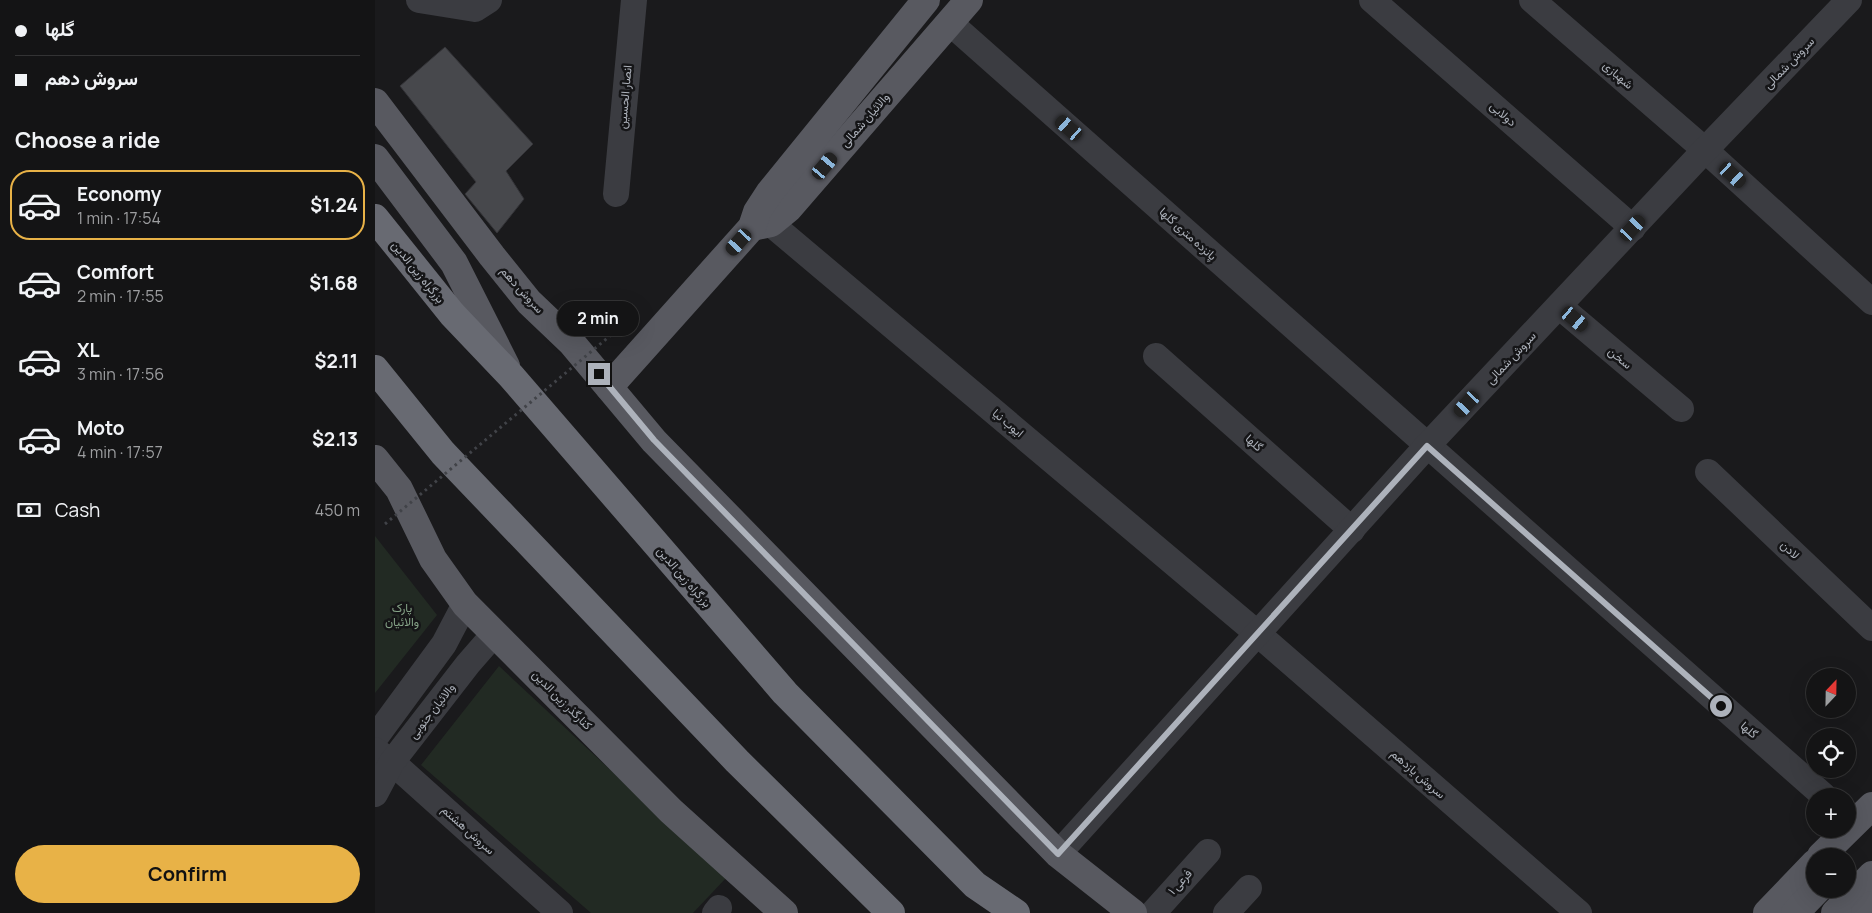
<!DOCTYPE html>
<html lang="en">
<head>
<meta charset="utf-8">
<style>
	:root { --surface:#141415; --page:#1d1d1e; --text:#f1f3f6; --muted:#9d9ea0; --line:#333334; --accent:#e8b247 }
	body { margin:0; font-family:Manrope,Vazirmatn,sans-serif; background:var(--page); color:var(--text); height:100vh; display:flex; flex-direction:column; font-size:19px; white-space:nowrap }
	* { box-sizing:border-box; margin:0 }
	p { font-size:16px; color:var(--muted) }
	.icon { flex:none; width:28px; height:28px; fill:none; stroke:currentColor; stroke-width:2; stroke-linecap:round; stroke-linejoin:round }
	.map { position:relative; flex:1; overflow:hidden }
	.panel { display:flex; flex-direction:column; background:var(--surface); width:375px }
	.panel>* { flex:none }
	.guide { display:grid; align-content:center; height:110px; padding:0 15px; background:var(--surface) }
	.needle { width:32px; rotate:22deg }
	.buttons { position:absolute; left:1431px; top:668px; display:grid; gap:10px }
	.buttons a { display:grid; place-items:center; width:50px; height:50px; border-radius:50%; background:var(--surface); box-shadow:0 5px 20px #0002,0 0 0 1px var(--line); font-size:25px }
	.end { position:absolute; width:22px; height:22px; margin:-11px; border:6px solid #adb2bb; background:#111; box-shadow:0 0 0 2px #111 }
	.from { border-radius:50% }
	.bubble { position:absolute; height:35px; border-radius:18px; background:var(--surface); box-shadow:0 5px 20px #0002,0 0 0 1px var(--line); font-size:16px; font-weight:700; line-height:35px; text-align:center }
	.car { position:absolute; width:15px; height:30px; margin:-15px -8px; border-radius:6px; box-shadow:0 0 4px 1px #0007; background:linear-gradient(#222 24%,#8ab4d8 0 40%,#222 0 76%,#8ab4d8 0 86%,#222 0) }
	.guide b { display:flex; align-items:center; gap:18px; height:48px; font-size:19px }
	.guide b+b { border-top:1px solid var(--line) }
	.guide i { width:12px; height:12px; background:var(--text) }
	ul { padding:0; list-style:none }
	li { display:flex; align-items:center; gap:15px; height:70px; margin:0 10px 8px; padding:0 5px; border:2px solid transparent; border-radius:20px }
	li div { flex:1 }
	li b { display:block; font-size:19px }
	li em { font-style:normal; font-weight:700 }
	li.on { border-color:var(--accent) }
	li>.icon { width:45px; height:45px; stroke-width:1.5 }
	h2 { padding:0 15px; font-size:22px; line-height:60px }
	.pay { display:flex; align-items:center; gap:12px; height:55px; padding:0 15px; font-size:19px }
	.pay p { margin-inline-start:auto }
	.primary-button { display:flex; gap:10px; margin-top:auto; padding:10px 15px }
	.primary-button a { flex:1; height:58px; border-radius:30px; background:var(--accent); color:#111; font-size:20px; font-weight:700; line-height:58px; text-align:center }
	main { display:flex; flex:1; min-height:0 }
	.map>svg:first-child { display:block }
	.green { fill:#222a23 }
	.building { fill:#47484c; stroke:#343438 }
	.lines { fill:none; stroke-linecap:round; stroke-linejoin:round }
	.path { stroke:#414348; stroke-width:3; stroke-dasharray:2.5 4; stroke-linecap:butt }
	.minor { stroke:#3b3c41; stroke-width:26 }
	.major { stroke:#585960; stroke-width:28 }
	.highway { stroke:#686a72; stroke-width:28 }
	.path-bridge { stroke:#414348; stroke-width:3; stroke-dasharray:2.5 4; stroke-linecap:butt }
	.route { stroke:#adb2bb; stroke-width:6 }
	.labels { text-anchor:middle; stroke-width:5; stroke-linejoin:round; paint-order:stroke }
	.street-label { font-size:12px; fill:#adb2bb; stroke:#151517 }
	.park-label { font-size:12px; fill:#86a488; stroke:#151517 }
</style>
</head>
<body>
<main>
<section class="panel">
<div class="guide">
<b><i class="from"></i>گلها</b>
<b><i></i>سروش دهم</b>
</div>
<h2>Choose a ride</h2>
<ul>
<li class="on"><svg class="icon" aria-label="car" viewBox="0 0 24 24"><path d="M5 17H2v-5l4-1 3-4h7l3 4 3 1v5h-3M9 17h6M6 11h13"/><circle cx="7" cy="17" r="2"/><circle cx="17" cy="17" r="2"/></svg><div><b>Economy</b><p>1 min · 17:54</p></div><em>$1.24</em></li>
<li><svg class="icon" aria-label="car" viewBox="0 0 24 24"><path d="M5 17H2v-5l4-1 3-4h7l3 4 3 1v5h-3M9 17h6M6 11h13"/><circle cx="7" cy="17" r="2"/><circle cx="17" cy="17" r="2"/></svg><div><b>Comfort</b><p>2 min · 17:55</p></div><em>$1.68</em></li>
<li><svg class="icon" aria-label="car" viewBox="0 0 24 24"><path d="M5 17H2v-5l4-1 3-4h7l3 4 3 1v5h-3M9 17h6M6 11h13"/><circle cx="7" cy="17" r="2"/><circle cx="17" cy="17" r="2"/></svg><div><b>XL</b><p>3 min · 17:56</p></div><em>$2.11</em></li>
<li><svg class="icon" aria-label="car" viewBox="0 0 24 24"><path d="M5 17H2v-5l4-1 3-4h7l3 4 3 1v5h-3M9 17h6M6 11h13"/><circle cx="7" cy="17" r="2"/><circle cx="17" cy="17" r="2"/></svg><div><b>Moto</b><p>4 min · 17:57</p></div><em>$2.13</em></li>
</ul>
<div class="pay"><svg class="icon" aria-label="cash" viewBox="0 0 24 24"><path d="M3 7h18v10H3z"/><circle cx="12" cy="12" r="2"/></svg>Cash<p>450 m</p></div>
<div class="primary-button"><a>Confirm</a></div>
</section>
<div class="map">
<svg width="1497" height="913" viewBox="0 0 1497 913">
	<rect width="100%" height="100%" fill="#1a1a1c"/>
	<!-- green -->
	<g class="green">
		<polygon points="0,536 62,615 0,693"/>
		<polygon points="124,666 351,878 318,913 216,913 46,765"/>
	</g>
	<!-- building -->
	<polygon class="building" points="70,47 158,144 131,171 149,199 122,233 90,194 101,182 25,86"/>
	<g class="lines">
		<!-- path -->
		<polyline class="path" points="214,325 229,312 242,330"/>
		<!-- minor -->
		<g class="minor">
			<polyline points="44,0 100,9 114,0"/>
			<polyline points="997,0 1258,228"/>
			<polyline points="1157,0 1330,150 1497,302"/>
			<polyline points="574,22 1449,796"/>
			<polyline points="241,194 259,0"/>
			<polyline points="382,212 883,634 1204,913"/>
			<polyline points="1184,306 1306,409"/>
			<polyline points="781,356 977,530"/>
			<polyline points="1333,472 1497,628"/>
			<polyline points="0,738 69,644 90,604"/>
			<polyline points="0,750 17,762 185,913"/>
			<polyline points="0,794 17,762 93,664 120,633"/>
			<polyline points="683,854 1052,446 1330,150 1474,0"/>
			<polyline points="340,913 344,908"/>
			<polyline points="778,913 833,852"/>
			<polyline points="851,913 874,888"/>
		</g>
		<!-- major -->
		<g class="major">
			<polyline points="0,102 117,256 154,302 196,342 279,441 683,854 758,913"/>
			<polyline points="0,158 79,263 131,366"/>
			<polyline points="377,227 396,223 413,209 594,0"/>
			<polyline points="234,387 377,227 382,212 395,192 551,0"/>
			<polyline points="0,459 24,489 58,559 90,604 296,811 409,913"/>
			<polyline points="1446,856 1497,806"/>
			<polyline points="1392,913 1440,863"/>
			<polyline points="1420,913 1443,889"/>
			<polyline points="1460,913 1497,875"/>
			<polyline points="1490,913 1497,905"/>
		</g>
		<!-- highway -->
		<g class="highway">
			<polyline points="0,218 77,314 136,376 410,693 600,885 641,913"/>
			<polyline points="0,369 68,453 362,761 516,913"/>
		</g>
		<!-- path-bridge -->
		<polyline class="path-bridge" points="10,524 242,330"/>
	</g>
	<g class="lines">
		<!-- route -->
		<polyline class="route" points="224,374 279,440 683,854 1052,446 1346,706"/>
	</g>
	<g class="labels">
		<!-- street labels -->
		<g class="street-label">
			<text transform="translate(1414 63) rotate(-46)" y="4">سروش شمالی</text>
			<text transform="translate(1243 75) rotate(41)" y="4">شهبازی</text>
			<text transform="translate(250 97) rotate(-85)" y="4">انصار الحسین</text>
			<text transform="translate(1128 114) rotate(41)" y="4">دولابی</text>
			<text transform="translate(490 120) rotate(-49)" y="4">والائیان شمالی</text>
			<text transform="translate(813 234) rotate(42)" y="4">پانزده متری گلها</text>
			<text transform="translate(43 272) rotate(51)" y="4">بزرگراه زین الدین</text>
			<text transform="translate(147 290) rotate(48)" y="4">سروش دهم</text>
			<text transform="translate(1136 358) rotate(-47)" y="4">سروش شمالی</text>
			<text transform="translate(1245 358) rotate(40)" y="4">سخن</text>
			<text transform="translate(633 423) rotate(40)" y="4">ایوب نیا</text>
			<text transform="translate(879 443) rotate(42)" y="4">گلها</text>
			<text transform="translate(1415 550) rotate(44)" y="4">لادن</text>
			<text transform="translate(309 577) rotate(49)" y="4">بزرگراه زین الدین</text>
			<text transform="translate(187 700) rotate(45)" y="4">کنارگذر زین الدین</text>
			<text transform="translate(57 711) rotate(-52)" y="4">والائیان جنوبی</text>
			<text transform="translate(1374 730) rotate(41)" y="4">گلها</text>
			<text transform="translate(1043 774) rotate(41)" y="4">سروش یازدهم</text>
			<text transform="translate(93 830) rotate(42)" y="4">سروش هشتم</text>
			<text transform="translate(805 882) rotate(-48)" y="4">فرعی ۱</text>
		</g>
		<!-- park labels -->
		<g class="park-label">
			<text x="27" y="612">پارک<tspan x="27" dy="14">والائیان</tspan></text>
		</g>
	</g>
</svg>
<div class="buttons">
<a><svg class="needle" viewBox="-14 -14 28 28"><path d="M0-13l5 13h-10z" fill="#e53935"/><path d="M0 13l5-13h-10z" fill="#9d9ea0"/></svg></a>
<a><svg class="icon" aria-label="locate" viewBox="0 0 24 24"><circle cx="12" cy="12" r="6"/><path d="M12 2v4M12 18v4M2 12h4M18 12h4"/></svg></a>
<a>+</a>
<a>−</a>
</div>
<i class="end from" style="left:1346px;top:706px"></i>
<i class="end" style="left:224px;top:374px"></i>
<div class="bubble" style="left:182px;top:301px;width:82px">2 min</div>
<i class="car" style="left:694px;top:128px;rotate:311deg"></i>
<i class="car" style="left:450px;top:166px;rotate:40deg"></i>
<i class="car" style="left:1358px;top:175px;rotate:132deg"></i>
<i class="car" style="left:1258px;top:228px;rotate:43deg"></i>
<i class="car" style="left:364px;top:242px;rotate:222deg"></i>
<i class="car" style="left:1200px;top:319px;rotate:130deg"></i>
<i class="car" style="left:1092px;top:404px;rotate:223deg"></i>
</div>
</main>
</body>
</html>
